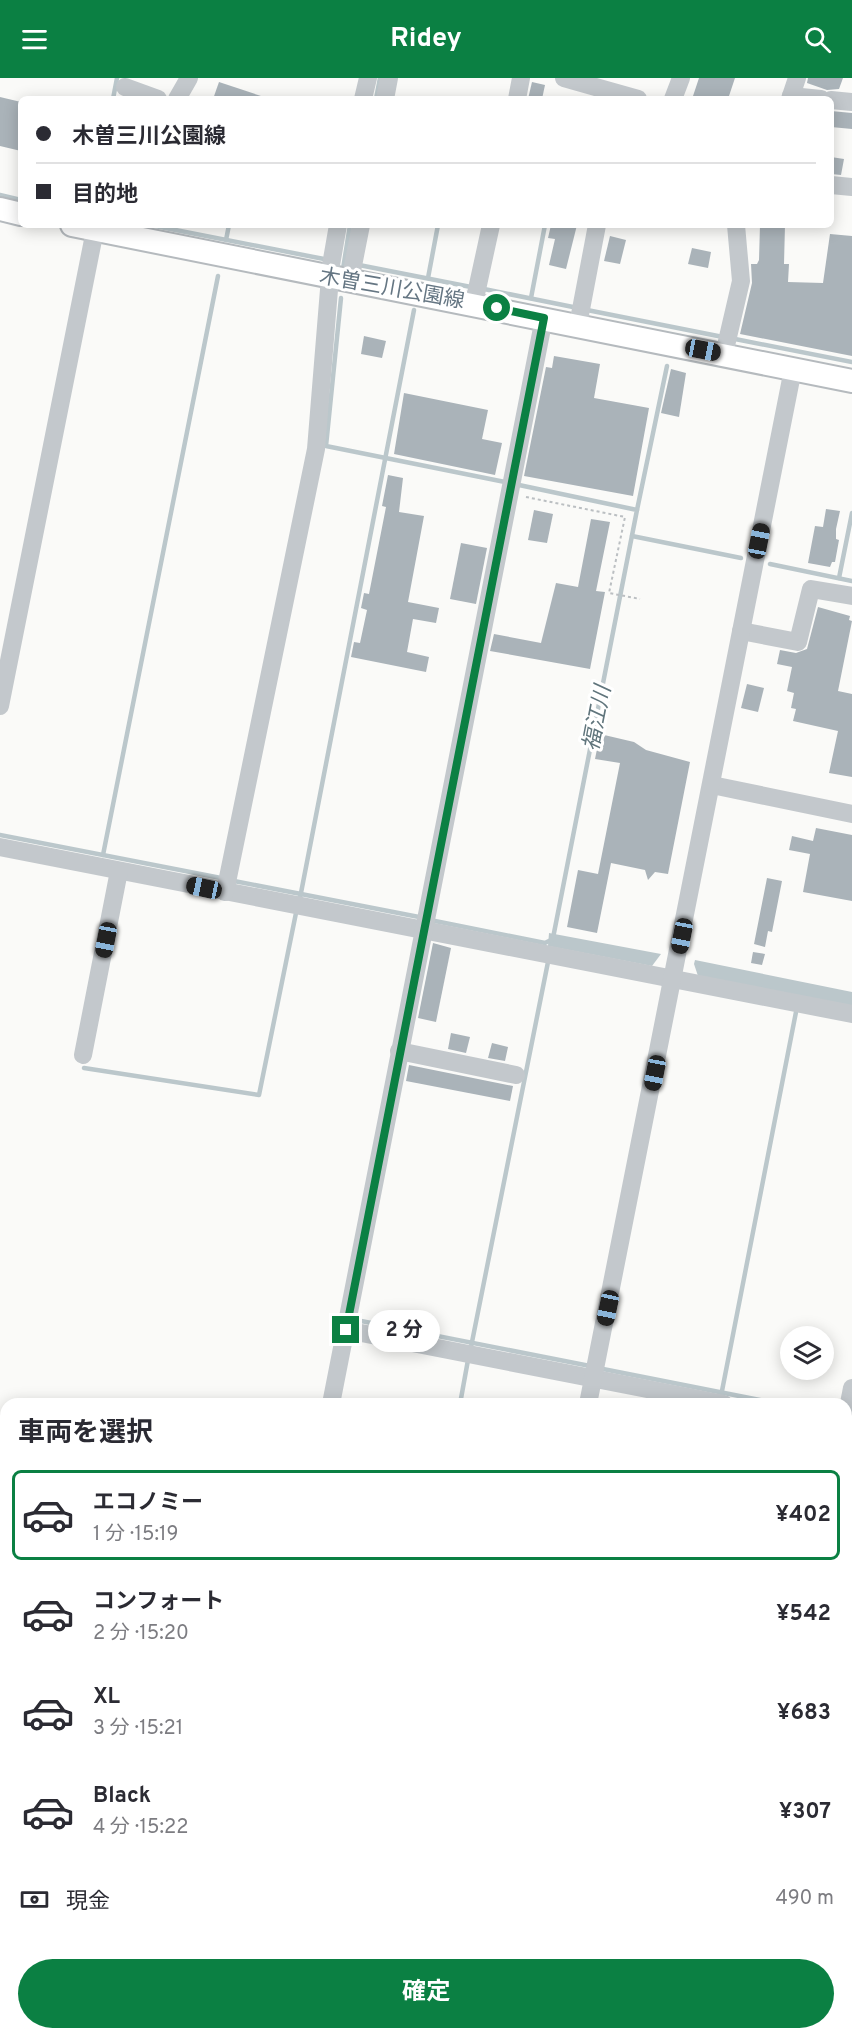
<!DOCTYPE html>
<html lang="ja">
<head>
<meta charset="utf-8">
<style>
	:root { --surface:#fff; --page:#f7f7f7; --text:#2b2b33; --muted:#7c7c81; --line:#e1e1e2; --accent:#0b8043 }
	body { margin:0; font-family:Overpass,"Noto Sans JP",sans-serif; background:var(--page); color:var(--text); height:100vh; display:flex; flex-direction:column; font-size:22px; white-space:nowrap }
	* { box-sizing:border-box; margin:0 }
	p { font-size:20px; color:var(--muted) }
	.icon { flex:none; width:33px; height:33px; fill:none; stroke:currentColor; stroke-width:2; stroke-linecap:round; stroke-linejoin:round }
	.map { position:relative; flex:1; overflow:hidden }
	.panel { position:absolute; left:0px; top:1320px; width:852px; height:642px; display:flex; flex-direction:column; background:var(--surface); border-radius:18px 18px 0 0; box-shadow:0 3px 15px #0003 }
	.panel>* { flex:none }
	.hud { position:absolute; left:18px; top:18px; width:816px; height:132px; border-radius:9px; box-shadow:0 3px 15px #0003; display:grid; align-content:center; height:132px; padding:0 18px; background:var(--surface) }
	.controls { position:absolute; left:780px; top:1248px; display:grid; gap:12px }
	.controls a { display:grid; place-items:center; width:54px; height:54px; border-radius:50%; background:var(--surface); box-shadow:0 3px 15px #0003; font-size:30px }
	.end { position:absolute; width:27px; height:27px; margin:-14px; border:8px solid #0b8043; background:#fff; box-shadow:0 0 0 3px #fff }
	.from { border-radius:50% }
	.bubble { position:absolute; height:42px; border-radius:21px; background:var(--surface); box-shadow:0 3px 15px #0003; font-size:20px; font-weight:700; line-height:42px; text-align:center }
	.car { position:absolute; width:18px; height:36px; margin:-18px -9px; border-radius:8px; box-shadow:0 0 4px 2px #0007; background:linear-gradient(#222 24%,#8ab4d8 0 40%,#222 0 76%,#8ab4d8 0 86%,#222 0) }
	.hud b { display:flex; align-items:center; gap:21px; height:57px; font-size:22px }
	.hud b+b { border-top:2px solid var(--line) }
	.hud i { width:15px; height:15px; background:var(--text) }
	ul { padding:0; list-style:none }
	li { display:flex; align-items:center; gap:18px; height:90px; margin:0 12px 9px; padding:0 6px; border:3px solid transparent; border-radius:9px }
	li div { flex:1 }
	li b { display:block; font-size:22px }
	li em { font-style:normal; font-weight:700 }
	li.current { border-color:var(--accent) }
	li>.icon { width:54px; height:54px; stroke-width:1.5 }
	h2 { padding:0 18px; font-size:27px; line-height:72px }
	.pay { display:flex; align-items:center; gap:15px; height:66px; padding:0 18px; font-size:22px }
	.pay p { margin-inline-start:auto }
	.action { display:flex; gap:12px; margin-top:auto; padding:12px 18px }
	.action a { flex:1; height:69px; border-radius:36px; background:var(--accent); color:#fff; font-size:24px; font-weight:700; line-height:69px; text-align:center }
	header { display:flex; justify-content:space-between; align-items:center; height:78px; padding:0 18px; background:var(--accent); color:#fff; font-size:27px; font-weight:700 }
	.map>svg:first-child { display:block }
	.water { fill:#bbc7cb }
	.lines { fill:none; stroke-linecap:round; stroke-linejoin:round }
	.stream { stroke:#bbc7cb; stroke-width:4.5 }
	.building { fill:#aab3b9 }
	.major-casing { stroke:#b5babe; stroke-width:26 }
	.path { stroke:#bbbfc2; stroke-width:2; stroke-dasharray:3 3; stroke-linecap:butt }
	.minor { stroke:#c3c8cc; stroke-width:18 }
	.major { stroke:#fff; stroke-width:22 }
	.route { stroke:#0b8043; stroke-width:8 }
	.labels { text-anchor:middle; stroke-width:6; stroke-linejoin:round; paint-order:stroke }
	.street-label { font-size:21px; fill:#657683; stroke:#fff }
	.water-label { font-size:22px; font-style:italic; fill:#60757c; stroke:#fff }
</style>
</head>
<body>
<header><svg class="icon" aria-label="menu" viewBox="0 0 24 24"><path d="M4 6h16M4 12h16M4 18h16"/></svg>Ridey<svg class="icon" aria-label="search" viewBox="0 0 24 24"><circle cx="10" cy="10" r="6"/><path d="M15 15l6 6"/></svg></header>
<div class="map">
<svg width="852" height="1962" viewBox="0 0 852 1962">
	<rect width="100%" height="100%" fill="#fafaf8"/>
	<!-- water -->
	<g class="water">
		<polygon points="549,855 661,876 652,888 548,868"/>
		<polygon points="695,882 852,914 852,928 698,898 694,886"/>
		<polygon points="0,1583 6,1584 6,1721 0,1720"/>
		<polygon points="846,1692 852,1692 852,1840 846,1841"/>
		<polygon points="0,1859 6,1860 6,1912 0,1911"/>
		<polygon points="852,1937 852,1962 358,1962 316,1956 846,1956 846,1938"/>
	</g>
	<g class="lines">
		<!-- stream -->
		<g class="stream">
			<polyline points="113,21 117,0"/>
			<polyline points="376,21 380,0"/>
			<polyline points="0,117 21,122"/>
			<polyline points="150,147 324,181"/>
			<polyline points="226,162 229,147"/>
			<polyline points="359,187 471,209"/>
			<polyline points="343,191 350,147"/>
			<polyline points="428,200 438,147"/>
			<polyline points="484,211 573,229"/>
			<polyline points="341,220 326,368 505,404"/>
			<polyline points="531,220 545,147"/>
			<polyline points="587,232 723,259"/>
			<polyline points="735,261 852,284"/>
			<polyline points="519,407 637,432 553,860"/>
			<polyline points="637,432 667,288"/>
			<polyline points="632,458 741,480"/>
			<polyline points="770,486 852,503"/>
			<polyline points="839,500 852,435"/>
			<polyline points="0,757 221,800"/>
			<polyline points="103,777 218,198"/>
			<polyline points="234,803 419,839"/>
			<polyline points="300,820 414,232"/>
			<polyline points="435,843 545,865 553,861"/>
			<polyline points="84,990 259,1017 296,835"/>
			<polyline points="356,1242 590,1288"/>
			<polyline points="471,1269 548,884"/>
			<polyline points="603,1291 780,1326"/>
			<polyline points="721,1318 796,934"/>
			<polyline points="460,1326 468,1282"/>
		</g>
	</g>
	<!-- building -->
	<g class="building">
		<polygon points="699,0 735,0 728,21 692,21"/>
		<polygon points="808,0 843,0 839,11 827,12 807,5"/>
		<polygon points="219,4 264,19 263,21 213,21"/>
		<polygon points="532,4 545,7 542,21 528,21"/>
		<polygon points="0,19 21,24 21,73 0,68"/>
		<polygon points="831,33 852,35 852,51 831,49"/>
		<polygon points="831,79 844,81 841,97 831,96"/>
		<polygon points="551,147 577,147 566,191 549,187 555,161 548,160"/>
		<polygon points="760,147 785,147 784,186 789,186 788,204 823,205 830,156 852,158 852,278 740,256 752,205 751,186 757,186 759,182"/>
		<polygon points="610,158 626,162 620,186 604,183"/>
		<polygon points="692,170 711,174 708,190 688,186"/>
		<polygon points="364,258 386,263 382,280 361,276"/>
		<polygon points="554,278 600,286 594,320 649,330 633,418 524,398 546,289 552,290"/>
		<polygon points="671,291 686,295 679,339 661,335"/>
		<polygon points="404,315 488,332 482,361 502,365 495,397 394,376"/>
		<polygon points="388,397 403,400 399,434 424,438 408,524 439,530 436,545 413,541 407,574 429,579 426,594 351,579 354,564 360,565 367,532 361,530 364,515 369,516 386,429 382,428"/>
		<polygon points="826,431 840,433 836,451 836,461 839,462 835,484 832,484 830,489 808,485 815,448 823,449"/>
		<polygon points="534,432 553,436 547,465 528,462"/>
		<polygon points="591,441 610,444 596,513 605,514 590,591 490,573 494,556 541,565 556,505 578,509"/>
		<polygon points="461,465 487,470 476,526 450,521"/>
		<polygon points="818,529 850,538 849,542 852,543 838,613 852,616 852,699 829,695 838,653 793,643 796,631 791,630 794,615 787,613 792,589 777,586 780,572 796,575 807,571"/>
		<polygon points="747,606 764,610 758,634 741,630"/>
		<polygon points="600,656 634,664 646,672 690,684 668,796 655,794 648,802 645,792 611,785 597,855 567,849 578,792 598,796 620,685 595,681"/>
		<polygon points="816,750 852,757 852,823 803,814 810,776 789,772 792,758 813,763"/>
		<polygon points="767,800 782,803 772,854 768,853 765,869 754,866"/>
		<polygon points="433,865 451,870 436,944 418,940"/>
		<polygon points="753,874 765,876 762,887 751,885"/>
		<polygon points="451,955 470,959 466,975 448,971"/>
		<polygon points="492,965 508,969 505,983 488,980"/>
		<polygon points="409,987 513,1008 510,1023 406,1003"/>
	</g>
	<g class="lines">
		<defs>
			<g id="major">
				<polyline points="0,131 21,136"/>
				<polyline points="72,147 852,303"/>
			</g>
		</defs>
		<!-- major casing -->
		<use href="#major" class="major-casing"/>
		<!-- path -->
		<g class="path">
			<polyline points="526,419 625,439 609,515 640,521"/>
			<polyline points="0,1549 6,1550"/>
			<polyline points="846,1667 852,1666"/>
		</g>
		<!-- minor -->
		<g class="minor">
			<polyline points="564,0 638,21"/>
			<polyline points="125,9 158,21"/>
			<polyline points="791,18 821,21"/>
			<polyline points="177,21 189,0"/>
			<polyline points="363,21 368,0"/>
			<polyline points="385,21 389,0"/>
			<polyline points="517,21 521,0"/>
			<polyline points="673,21 681,0"/>
			<polyline points="790,21 797,0"/>
			<polyline points="831,22 852,24"/>
			<polyline points="831,107 852,109"/>
			<polyline points="350,203 361,147"/>
			<polyline points="474,225 491,147"/>
			<polyline points="578,247 597,147"/>
			<polyline points="724,276 741,203 736,147"/>
			<polyline points="741,553 798,564 811,511 852,518"/>
			<polyline points="0,628 96,147"/>
			<polyline points="712,707 852,736"/>
			<polyline points="0,769 852,936"/>
			<polyline points="225,814 316,371 331,187 338,147"/>
			<polyline points="399,973 516,997"/>
			<polyline points="83,977 119,793"/>
			<polyline points="346,1252 724,1326"/>
			<polyline points="331,1326 544,240"/>
			<polyline points="588,1326 793,291"/>
			<polyline points="846,1341 852,1310"/>
			<polyline points="0,1743 6,1744"/>
			<polyline points="0,1848 6,1849"/>
			<polyline points="846,1862 852,1862"/>
			<polyline points="0,1922 6,1923"/>
			<polyline points="846,1927 852,1926"/>
			<polyline points="143,1956 144,1962"/>
			<polyline points="244,1956 286,1962"/>
		</g>
		<!-- major -->
		<use href="#major" class="major"/>
	</g>
	<g class="lines">
		<!-- route -->
		<polyline class="route" points="346,1252 544,240 497,230"/>
	</g>
	<g class="labels">
		<!-- street labels -->
		<g class="street-label">
			<text transform="translate(392 210) rotate(10)" y="7">木曽三川公園線</text>
		</g>
		<!-- water labels -->
		<g class="water-label">
			<text transform="translate(596 640) rotate(-79)" y="8">福江川</text>
		</g>
	</g>
</svg>
<div class="controls">
<a><svg class="icon" aria-label="layers" viewBox="0 0 24 24"><path d="M12 4l9 5-9 5-9-5zM3 14l9 5 9-5"/></svg></a>
</div>
<i class="end from" style="left:497px;top:230px"></i>
<i class="end" style="left:346px;top:1252px"></i>
<div class="bubble" style="left:368px;top:1232px;width:72px">2 分</div>
<i class="car" style="left:703px;top:272px;rotate:101deg"></i>
<i class="car" style="left:759px;top:463px;rotate:11deg"></i>
<i class="car" style="left:204px;top:810px;rotate:282deg"></i>
<i class="car" style="left:682px;top:858px;rotate:191deg"></i>
<i class="car" style="left:106px;top:862px;rotate:191deg"></i>
<i class="car" style="left:655px;top:995px;rotate:191deg"></i>
<i class="car" style="left:608px;top:1230px;rotate:192deg"></i>
<div class="hud">
<b><i class="from"></i>木曽三川公園線</b>
<b><i></i>目的地</b>
</div>
<section class="panel">
<h2>車両を選択</h2>
<ul>
<li class="current"><svg class="icon" aria-label="car" viewBox="0 0 24 24"><path d="M5 17H2v-5l4-1 3-4h7l3 4 3 1v5h-3M9 17h6M6 11h13"/><circle cx="7" cy="17" r="2"/><circle cx="17" cy="17" r="2"/></svg><div><b>エコノミー</b><p>1 分 · 15:19</p></div><em>¥402</em></li>
<li><svg class="icon" aria-label="car" viewBox="0 0 24 24"><path d="M5 17H2v-5l4-1 3-4h7l3 4 3 1v5h-3M9 17h6M6 11h13"/><circle cx="7" cy="17" r="2"/><circle cx="17" cy="17" r="2"/></svg><div><b>コンフォート</b><p>2 分 · 15:20</p></div><em>¥542</em></li>
<li><svg class="icon" aria-label="car" viewBox="0 0 24 24"><path d="M5 17H2v-5l4-1 3-4h7l3 4 3 1v5h-3M9 17h6M6 11h13"/><circle cx="7" cy="17" r="2"/><circle cx="17" cy="17" r="2"/></svg><div><b>XL</b><p>3 分 · 15:21</p></div><em>¥683</em></li>
<li><svg class="icon" aria-label="car" viewBox="0 0 24 24"><path d="M5 17H2v-5l4-1 3-4h7l3 4 3 1v5h-3M9 17h6M6 11h13"/><circle cx="7" cy="17" r="2"/><circle cx="17" cy="17" r="2"/></svg><div><b>Black</b><p>4 分 · 15:22</p></div><em>¥307</em></li>
</ul>
<div class="pay"><svg class="icon" aria-label="cash" viewBox="0 0 24 24"><path d="M3 7h18v10H3z"/><circle cx="12" cy="12" r="2"/></svg>現金<p>490 m</p></div>
<div class="action"><a>確定</a></div>
</section>
</div>
</body>
</html>
